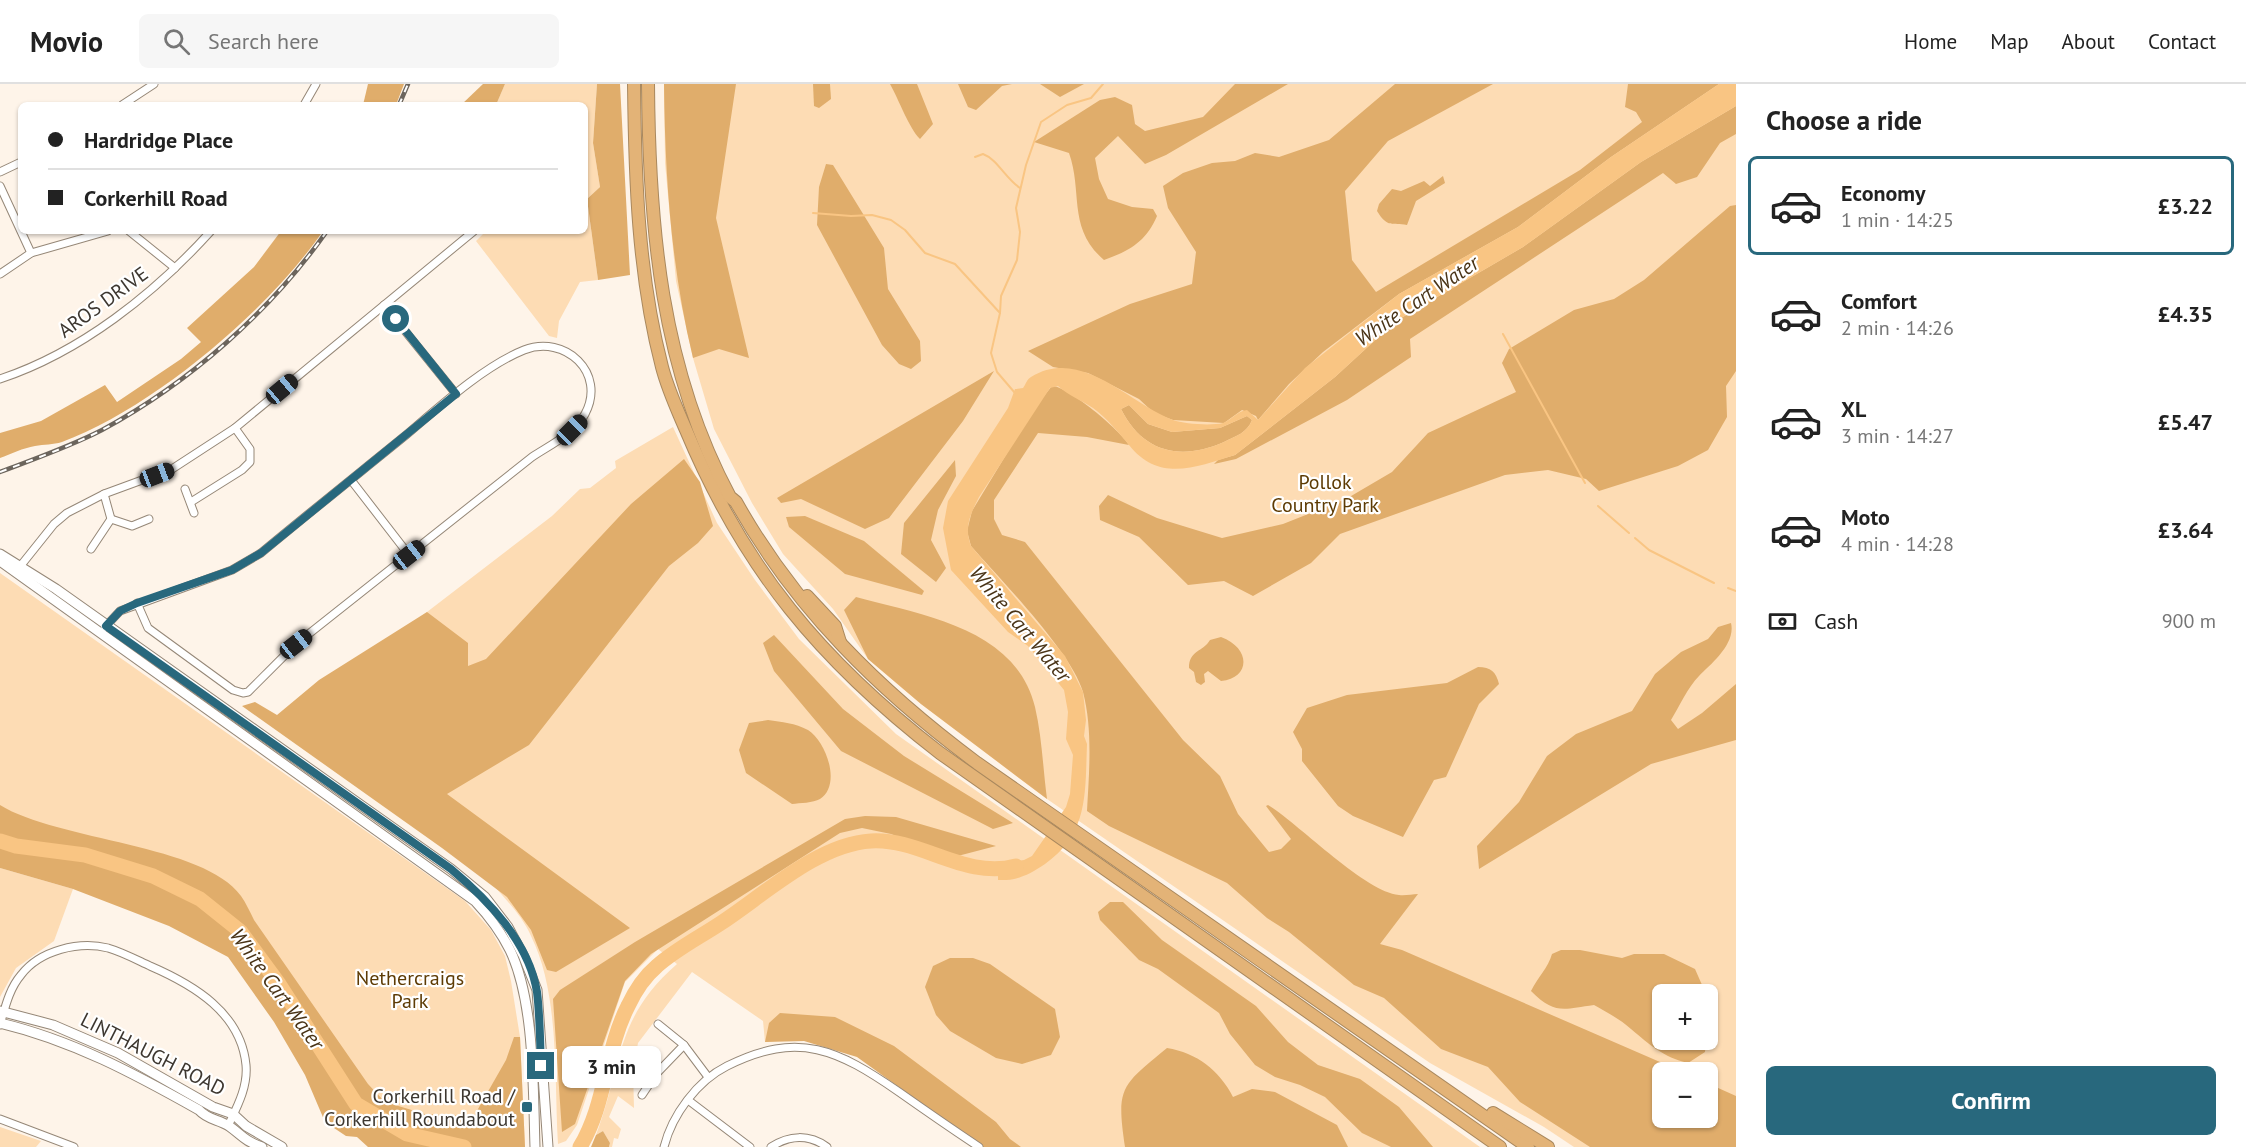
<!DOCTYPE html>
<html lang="en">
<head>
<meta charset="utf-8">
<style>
	:root { --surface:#fff; --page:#f6f6f6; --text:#222; --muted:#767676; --line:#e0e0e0; --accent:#28687d }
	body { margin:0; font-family:"PT Sans",sans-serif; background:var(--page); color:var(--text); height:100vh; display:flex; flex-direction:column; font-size:22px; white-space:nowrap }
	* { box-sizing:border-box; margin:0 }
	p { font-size:20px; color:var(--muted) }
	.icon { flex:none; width:33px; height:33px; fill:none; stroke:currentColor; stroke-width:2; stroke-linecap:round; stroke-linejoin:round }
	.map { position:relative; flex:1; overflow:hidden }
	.drawer { display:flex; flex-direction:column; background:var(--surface); width:510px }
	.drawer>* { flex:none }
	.hud { position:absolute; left:18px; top:18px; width:570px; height:132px; border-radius:9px; box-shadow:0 2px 4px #0004; display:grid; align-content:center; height:132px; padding:0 30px; background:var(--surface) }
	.tools { position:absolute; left:1652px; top:900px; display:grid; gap:12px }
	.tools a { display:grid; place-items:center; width:66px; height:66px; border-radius:9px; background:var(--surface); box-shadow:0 2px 4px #0004; font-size:30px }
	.end { position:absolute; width:27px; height:27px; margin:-14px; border:8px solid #28687d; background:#fff; box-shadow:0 0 0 3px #fff }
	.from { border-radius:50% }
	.bubble { position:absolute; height:42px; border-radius:9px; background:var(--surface); box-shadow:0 2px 4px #0004; font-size:20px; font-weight:600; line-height:42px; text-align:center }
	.car { position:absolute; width:18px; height:36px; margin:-18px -9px; border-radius:8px; box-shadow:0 0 4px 2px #0007; background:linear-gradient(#222 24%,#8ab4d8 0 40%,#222 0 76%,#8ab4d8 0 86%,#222 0) }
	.hud b { display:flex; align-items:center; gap:21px; height:57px; font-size:22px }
	.hud b+b { border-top:2px solid var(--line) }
	.hud i { width:15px; height:15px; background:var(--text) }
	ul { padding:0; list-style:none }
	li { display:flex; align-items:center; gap:18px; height:99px; margin:0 12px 9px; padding:0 18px; border:3px solid transparent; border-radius:9px }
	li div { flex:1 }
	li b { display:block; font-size:22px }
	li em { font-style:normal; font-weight:600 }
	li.selected { border-color:var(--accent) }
	li>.icon { width:54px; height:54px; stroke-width:1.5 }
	h2 { padding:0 30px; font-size:27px; line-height:72px }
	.pay { display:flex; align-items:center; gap:15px; height:66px; padding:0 30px; font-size:22px }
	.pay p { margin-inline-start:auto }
	.button { display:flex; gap:12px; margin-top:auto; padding:12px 30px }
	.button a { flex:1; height:69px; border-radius:9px; background:var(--accent); color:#fff; font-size:24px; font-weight:600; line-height:69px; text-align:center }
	header { display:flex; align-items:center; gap:36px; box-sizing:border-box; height:84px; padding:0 30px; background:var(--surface); border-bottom:2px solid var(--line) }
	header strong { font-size:28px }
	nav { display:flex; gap:33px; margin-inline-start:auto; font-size:21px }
	.search { width:420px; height:54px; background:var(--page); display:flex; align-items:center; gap:15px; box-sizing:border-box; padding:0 21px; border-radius:9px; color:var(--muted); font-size:22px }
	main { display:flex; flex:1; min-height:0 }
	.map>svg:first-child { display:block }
	.green { fill:#fddcb4; fill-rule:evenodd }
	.forest { fill:#e0ad6b }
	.water { fill:#f9c583; fill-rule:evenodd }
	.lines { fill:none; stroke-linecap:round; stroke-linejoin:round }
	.stream { stroke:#f9c583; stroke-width:2 }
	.river { stroke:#f9c583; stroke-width:15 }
	.minor-casing { stroke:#958777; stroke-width:9 }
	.tertiary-casing { stroke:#958777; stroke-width:11 }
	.motorway-casing { stroke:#a9885e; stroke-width:14 }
	.minor { stroke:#fff; stroke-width:7 }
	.tertiary { stroke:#fff; stroke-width:9 }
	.motorway { stroke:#e3b377; stroke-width:12 }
	.rail-casing { stroke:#6c655d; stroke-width:4.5 }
	.rail { stroke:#fff; stroke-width:2; stroke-dasharray:7; stroke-linecap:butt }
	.route { stroke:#28687d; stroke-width:8 }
	.poi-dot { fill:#28687d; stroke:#fff; stroke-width:2 }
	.labels { text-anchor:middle; stroke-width:4.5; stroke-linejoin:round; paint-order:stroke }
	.street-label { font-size:20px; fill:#3d3730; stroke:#fff }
	.park-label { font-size:20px; fill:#5d3b04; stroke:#fff }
	.poi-label { font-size:20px; fill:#3d3730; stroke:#fff; text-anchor:end }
	.water-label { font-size:21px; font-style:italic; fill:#4a3417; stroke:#fff }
</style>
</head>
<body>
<header>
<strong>Movio</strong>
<div class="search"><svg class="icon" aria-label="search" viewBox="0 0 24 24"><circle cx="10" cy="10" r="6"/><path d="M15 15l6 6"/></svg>Search here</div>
<nav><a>Home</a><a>Map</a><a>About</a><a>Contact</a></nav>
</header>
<main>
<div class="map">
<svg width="1736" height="1063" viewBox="0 0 1736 1063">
	<rect width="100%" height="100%" fill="#fef4e9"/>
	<!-- green -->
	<g class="green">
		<polygon points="505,0 597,0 593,59 600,103 587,115 598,196 580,198 559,237 557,254 549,252 476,157 486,147 585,147 585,21 496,21"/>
		<path d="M664,0H1736V1063H1574L1544,1043L1430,979L1047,715L921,620L868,575L833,525L783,470L752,419L714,345L693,274L676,197L665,79ZM1662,910H1707V956H1662ZM1662,988H1707V1034H1662Z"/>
		<path d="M673,343L717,439L755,496L799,555L896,650L1480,1063H989L852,969L805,954L765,958L763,937L692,888L638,959L633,986L634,1024L618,1012L609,1033L621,1045L618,1055L614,1054L612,1063H609L610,1059L603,1047L596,1051C623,980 614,935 677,880L658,865L625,898L577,1041L566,1057L558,1060C554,995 560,910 531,852C522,831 504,814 490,797L271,642L427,528L552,432L580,405L590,404L616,384L615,377Z"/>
		<polygon points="0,489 465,817 491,846 505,872 511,897 520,953 525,1063 379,1028 247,842 0,748"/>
		<polygon points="0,784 73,805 54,857 16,884 0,913"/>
		<polygon points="0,1043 41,1057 36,1063 0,1063"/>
	</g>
	<!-- forest -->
	<g class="forest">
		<polygon points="368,0 404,0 396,21 363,21"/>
		<polygon points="483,0 505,0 496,21 461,21"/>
		<polygon points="597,0 620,0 630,191 598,196 587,115 600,103 593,59"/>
		<path d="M664,0H736L716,134L749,274L719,265L693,274C671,183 665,93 664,0Z"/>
		<polygon points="813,0 830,0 831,15 819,24 814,22"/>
		<path d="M890,0H917L933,40L920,55C909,44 899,16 890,0Z"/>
		<polygon points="958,0 1012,0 1002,2 976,26 968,23"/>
		<polygon points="1040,0 1084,0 1060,13"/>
		<path d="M1235,0H1288L1166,71L1145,80L1118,52L1095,74L1099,95L1108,115L1132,123L1153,125L1157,132C1146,158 1129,167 1104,176C1067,144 1083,108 1069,69L1034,58L1100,16L1115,13L1132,21L1135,40L1145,47L1203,33Z"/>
		<polygon points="1395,0 1493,0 1388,57 1345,107 1352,176 1376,208 1580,86 1642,38 1636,28 1625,23 1628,0 1719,0 1611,73 1518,143 1399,210 1323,268 1289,300 1258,336 1256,332 1242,326 1224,339 1173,336 1154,329 1139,315 1088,289 1053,283 1028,267 1130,220 1192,200 1196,168 1168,124 1163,102 1183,89 1212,79 1235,77 1255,69 1279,73 1329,56"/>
		<polygon points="1736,22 1736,50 1720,59 1697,93 1676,100 1663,89 1410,255 1411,273 1347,316 1236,375 1214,380 1218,376 1235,371 1335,293 1396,237 1523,163 1641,78"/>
		<polygon points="826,80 833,81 884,164 888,205 920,257 921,277 911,285 899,280 882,261 817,141 819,103"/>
		<path d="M1443,92L1445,99L1416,117L1407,141C1392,138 1388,145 1377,127L1379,120L1392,105L1401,107L1424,97L1430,102Z"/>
		<polygon points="1736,121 1736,287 1726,302 1727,333 1708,366 1678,382 1599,407 1586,395 1548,386 1505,391 1340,450 1311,479 1253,512 1224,497 1188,501 1139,453 1100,436 1099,422 1108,411 1157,434 1222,454 1283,440 1346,415 1392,388 1428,349 1516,308 1502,279 1509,265 1574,226 1614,215 1644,196 1730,122"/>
		<path d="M281,147H323C268,227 153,324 62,358C53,361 44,360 35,362C23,364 11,370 0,374V349L41,337L105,301L117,318L181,275L201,258L187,244L254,183Z"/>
		<polygon points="994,287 963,337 889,434 865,445 801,415 781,419 777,414"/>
		<path d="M1052,302C1068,302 1120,346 1129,361L1087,353L1038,349L994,416V435L1002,451L1025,458L1183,656L1220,692L1238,730L1269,768L1281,765L1291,755L1266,722L1268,721C1299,740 1365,808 1399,811C1405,812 1412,810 1418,810L1380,860L1402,866L1683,988H1662V1034H1707V999L1736,1012V1063H1590L1520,1018L1488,983L1441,965L1384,914L1354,901L1289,848L1267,834L1227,799L1109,742L1087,727C1089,689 1093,646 1083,608C1072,569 1000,495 971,462L967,447L972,427L1035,323Z"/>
		<path d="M1129,321L1148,340L1172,348L1220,344L1247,332L1252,336C1247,349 1236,352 1224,358C1181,377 1143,369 1121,325Z"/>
		<polygon points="684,375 700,398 713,442 698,459 669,482 529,661 447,710 630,844 556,888 547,886 531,846 507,813 442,764 242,622 255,618 277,631 319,596 427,528 468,559 468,582 486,575 631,420"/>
		<polygon points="955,376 956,392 938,426 931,456 946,484 936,498 901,470 904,439"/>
		<polygon points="805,432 864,457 924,507 922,511 845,490 789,443 786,433"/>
		<path d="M856,513C922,531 1016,544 1035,623C1042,653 1043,685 1047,715L921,620L868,575L844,526Z"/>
		<path d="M1731,539C1736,560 1711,580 1699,592C1688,603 1679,623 1671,636L1678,645L1702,629L1736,600V656L1651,680L1479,785L1477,762L1519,718L1547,672L1576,650L1632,627L1655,590L1681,568L1708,555L1718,543Z"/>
		<polygon points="774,551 843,625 904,672 1013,739 993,745 841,667 774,587 763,559"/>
		<path d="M1221,553C1251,564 1251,594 1221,597L1208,587L1204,590L1205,598L1201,601L1196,598L1194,588L1189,584C1189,566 1203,568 1210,556Z"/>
		<path d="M1478,583C1491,583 1496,588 1499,600L1479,620L1446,693L1434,696L1403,753L1353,732L1338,722L1302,677V665L1293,648L1307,624L1347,611L1447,599Z"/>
		<path d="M768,636C782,638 795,639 808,646C826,657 842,701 820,715C813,719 800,719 792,720L746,689L739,666L749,639Z"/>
		<path d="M0,721C58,757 204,760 241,812C246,819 250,828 254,836L368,1000L385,1018L425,1030L474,1032L506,976L514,953H520L525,1063H368L357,1053L346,1052L325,1038L305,991L274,938L228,873L169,842L73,805L0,784Z"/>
		<polygon points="865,732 896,733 996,762 950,774 891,750 862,744 840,749 651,870 625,897 575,1040 562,1048 553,915 560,906 635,858 845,735"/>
		<polygon points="1110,818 1123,818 1162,856 1256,922 1288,958 1318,981 1360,995 1399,1023 1433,1063 1391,1063 1362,1049 1325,1013 1300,1001 1275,993 1255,981 1230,950 1219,929 1158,885 1139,876 1100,836 1098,828"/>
		<path d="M1561,866H1580L1622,874L1634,870H1664L1695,885L1706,910H1662V956H1706L1705,968L1688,979C1663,973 1650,961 1631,945C1620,935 1606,928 1594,921C1563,925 1555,931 1531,907C1538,893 1548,884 1552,870Z"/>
		<polygon points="950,874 973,874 990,880 1055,925 1060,953 1051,971 1022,980 996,974 950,947 936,931 925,903 933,882"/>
		<polygon points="780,929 835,933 894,962 996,1038 1010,1055 1021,1063 982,1063 857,973 804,957 765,958 769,939"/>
		<path d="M1167,964C1197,969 1219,986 1233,1013L1252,1005L1275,1008L1337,1041L1348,1063H1125C1116,1003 1121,1002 1167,964Z"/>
		<polygon points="603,1047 610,1059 609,1063 591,1063 596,1051"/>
	</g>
	<!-- water -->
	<path class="water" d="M1719,0H1736V22L1641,78L1523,163L1396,237L1335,293L1235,371C1198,382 1160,400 1129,361C1119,349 1106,333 1093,324C1081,316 1069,312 1058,302L1050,304L979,413C970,431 964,443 971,462L1065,572L1083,608L1086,636L1084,652L1087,660C1085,709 1089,749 1045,780C1029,791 1016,797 998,796V780L1024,776L1032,772L1066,723L1070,710L1073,671L1066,655L1068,628L1064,606L1028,562L1008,548L951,486L943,444L948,417L1008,324L1015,305L1023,304C1026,300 1027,295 1031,293C1081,262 1130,320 1173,336C1184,340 1211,342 1223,339C1232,336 1237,327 1247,326L1258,336L1305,284L1399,210L1518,143L1611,73ZM1129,321L1148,340L1172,348L1220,344L1247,332L1252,336C1247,349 1236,352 1224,358C1181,377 1143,369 1121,325Z"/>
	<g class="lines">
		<!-- stream -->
		<g class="stream">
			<path d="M975,73L983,70C997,75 1006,95 1020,104"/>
			<polyline points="813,129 851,132 872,131 891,136 905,146 925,169 955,180 1000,229"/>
			<polyline points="1503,250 1585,399"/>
			<polyline points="1015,309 997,288 991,269 1000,229 1001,212 1017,176 1020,148 1016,124 1026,81 1041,38 1067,21 1091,14 1103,0"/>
			<polyline points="1598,422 1629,449"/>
			<polyline points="1635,454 1649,466 1714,499"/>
			<polyline points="1728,504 1736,507"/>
		</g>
		<!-- river -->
		<g class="river">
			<polyline points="0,757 16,762 85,771 153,792 200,815 240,847 279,900 356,1020 407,1050 464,1063"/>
			<path d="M580,1063C606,1020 605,967 628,922C635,907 644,893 657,882C676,865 700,853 721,839C764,811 818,760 871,757C921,754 965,796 1016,782"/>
		</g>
		<defs>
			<g id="minor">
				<polyline points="122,21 154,0"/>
				<polyline points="304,21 316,0"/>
				<polyline points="0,88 21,78"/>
				<polyline points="0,102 31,169"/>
				<polyline points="129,147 175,184"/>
				<polyline points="0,190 31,169 108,147"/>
				<polyline points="384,221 456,310"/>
				<path d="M0,295C81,268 154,210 211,147"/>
				<polyline points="351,396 409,471"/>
				<polyline points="185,405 194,429"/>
				<polyline points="191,418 242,386 250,378 250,365 235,344"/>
				<polyline points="111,435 132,442 149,435"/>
				<polyline points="91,465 111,435 104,410"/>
				<polyline points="18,485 54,440 67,429 104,410 172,385 235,344 474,147"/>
				<path d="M105,543L120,527L232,486L261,469C309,429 358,390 406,351C439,323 484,282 524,266C565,250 607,289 585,330C574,350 550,361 532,373L296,560L248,608L243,609L233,606L148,544L137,519"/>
				<polyline points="658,940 684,961 708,993"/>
				<path d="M0,941C5,924 9,905 21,891C40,866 79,857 108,864C122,868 137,876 150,882C194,901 241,929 246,981C248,1003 237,1023 228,1042"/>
				<polyline points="642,1011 656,990 684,961"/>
				<polyline points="688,1016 750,1063"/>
				<polyline points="0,1035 74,1063"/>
				<path d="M664,1063C672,1031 697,997 727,982C799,946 838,966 899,1008C926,1027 952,1045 979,1063"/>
				<path d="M771,1063C789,1051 809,1050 827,1063"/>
			</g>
			<g id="tertiary">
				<polyline points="0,470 56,505 451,785 485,813 508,843 523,871 537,906 548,1063"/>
				<path d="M0,477L475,817C489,832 501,848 510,866C535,918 533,1005 535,1063"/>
				<polyline points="0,927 53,941 118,969 213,1023 233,1030 246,1042 282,1063"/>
				<path d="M0,939C72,956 135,990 199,1026C208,1036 218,1035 229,1042C243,1052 243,1056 262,1063"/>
			</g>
			<g id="motorway">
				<path d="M634,0C635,95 638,191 662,283C668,306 677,325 686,346C744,485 821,577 940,669L1500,1063"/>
				<path d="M648,0C649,143 661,285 730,413L736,418C796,525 880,607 977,679L1528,1063"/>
				<polyline points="807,512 835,542 840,558"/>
				<polyline points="1493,1029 1548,1063"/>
			</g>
		</defs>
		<!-- minor casing -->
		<use href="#minor" class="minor-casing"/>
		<!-- tertiary casing -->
		<use href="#tertiary" class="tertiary-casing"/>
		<!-- motorway casing -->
		<use href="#motorway" class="motorway-casing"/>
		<!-- minor -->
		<use href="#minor" class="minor"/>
		<!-- tertiary -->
		<use href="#tertiary" class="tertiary"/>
		<!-- motorway -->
		<use href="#motorway" class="motorway"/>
		<defs>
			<g id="rail">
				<polyline points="399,21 408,0"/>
				<path d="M0,388C34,375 69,363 102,346C189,299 270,228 327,147"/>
			</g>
		</defs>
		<!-- rail casing -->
		<use href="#rail" class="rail-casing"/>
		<!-- rail -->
		<use href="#rail" class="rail"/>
	</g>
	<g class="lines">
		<!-- route -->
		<path class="route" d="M396,235L456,310L261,469L232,486L137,519L120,527L106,542L451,785C488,816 529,858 537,908C540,932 540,958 541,982"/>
	</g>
	<!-- markers -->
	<rect class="poi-dot" x="521" y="1017" width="12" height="12" rx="3"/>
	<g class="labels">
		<!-- street labels -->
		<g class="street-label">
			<text transform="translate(103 218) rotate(-36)" y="7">AROS DRIVE</text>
			<text transform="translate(153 970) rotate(27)" y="7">LINTHAUGH ROAD</text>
		</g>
		<!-- park labels -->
		<g class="park-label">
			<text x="1325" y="405">Pollok<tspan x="1325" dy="23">Country Park</tspan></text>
			<text x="410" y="901">Nethercraigs<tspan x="410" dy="23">Park</tspan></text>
		</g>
		<!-- poi labels -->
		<g class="poi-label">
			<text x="515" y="1019">Corkerhill Road /<tspan x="515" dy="23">Corkerhill Roundabout</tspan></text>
		</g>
		<!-- water labels -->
		<g class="water-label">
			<text transform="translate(1417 217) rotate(-34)" y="7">White Cart Water</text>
			<text transform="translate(1020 540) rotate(50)" y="7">White Cart Water</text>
			<text transform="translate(277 905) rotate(54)" y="7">White Cart Water</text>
		</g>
	</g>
</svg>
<div class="tools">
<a>+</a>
<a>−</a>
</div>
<i class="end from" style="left:396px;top:235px"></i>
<i class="end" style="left:541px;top:982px"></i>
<div class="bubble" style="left:562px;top:962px;width:99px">3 min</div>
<i class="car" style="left:282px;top:305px;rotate:50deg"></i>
<i class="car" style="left:572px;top:346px;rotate:45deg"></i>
<i class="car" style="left:157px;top:391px;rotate:69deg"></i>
<i class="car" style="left:409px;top:471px;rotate:52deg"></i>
<i class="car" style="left:296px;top:560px;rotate:52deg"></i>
<div class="hud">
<b><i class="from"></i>Hardridge Place</b>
<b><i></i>Corkerhill Road</b>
</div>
</div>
<section class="drawer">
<h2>Choose a ride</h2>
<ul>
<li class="selected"><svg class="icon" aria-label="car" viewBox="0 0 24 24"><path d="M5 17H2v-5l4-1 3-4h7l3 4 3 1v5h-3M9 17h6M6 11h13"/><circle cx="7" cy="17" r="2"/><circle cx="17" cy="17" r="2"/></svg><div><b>Economy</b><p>1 min · 14:25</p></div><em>£3.22</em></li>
<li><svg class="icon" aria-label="car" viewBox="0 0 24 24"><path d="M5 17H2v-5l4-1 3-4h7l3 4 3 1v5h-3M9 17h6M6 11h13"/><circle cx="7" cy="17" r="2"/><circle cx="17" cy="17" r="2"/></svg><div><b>Comfort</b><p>2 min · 14:26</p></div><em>£4.35</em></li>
<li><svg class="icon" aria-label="car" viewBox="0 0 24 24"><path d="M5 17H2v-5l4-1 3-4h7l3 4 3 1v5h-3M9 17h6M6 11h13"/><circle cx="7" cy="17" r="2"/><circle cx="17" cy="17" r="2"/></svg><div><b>XL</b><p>3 min · 14:27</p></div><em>£5.47</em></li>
<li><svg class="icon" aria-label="car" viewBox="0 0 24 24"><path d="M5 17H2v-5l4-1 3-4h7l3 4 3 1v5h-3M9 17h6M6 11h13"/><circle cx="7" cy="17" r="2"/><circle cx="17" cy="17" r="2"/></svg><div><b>Moto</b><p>4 min · 14:28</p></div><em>£3.64</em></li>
</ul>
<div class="pay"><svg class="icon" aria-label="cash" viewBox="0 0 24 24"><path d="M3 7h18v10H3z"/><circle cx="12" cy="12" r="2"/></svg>Cash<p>900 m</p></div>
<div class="button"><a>Confirm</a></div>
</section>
</main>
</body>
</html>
